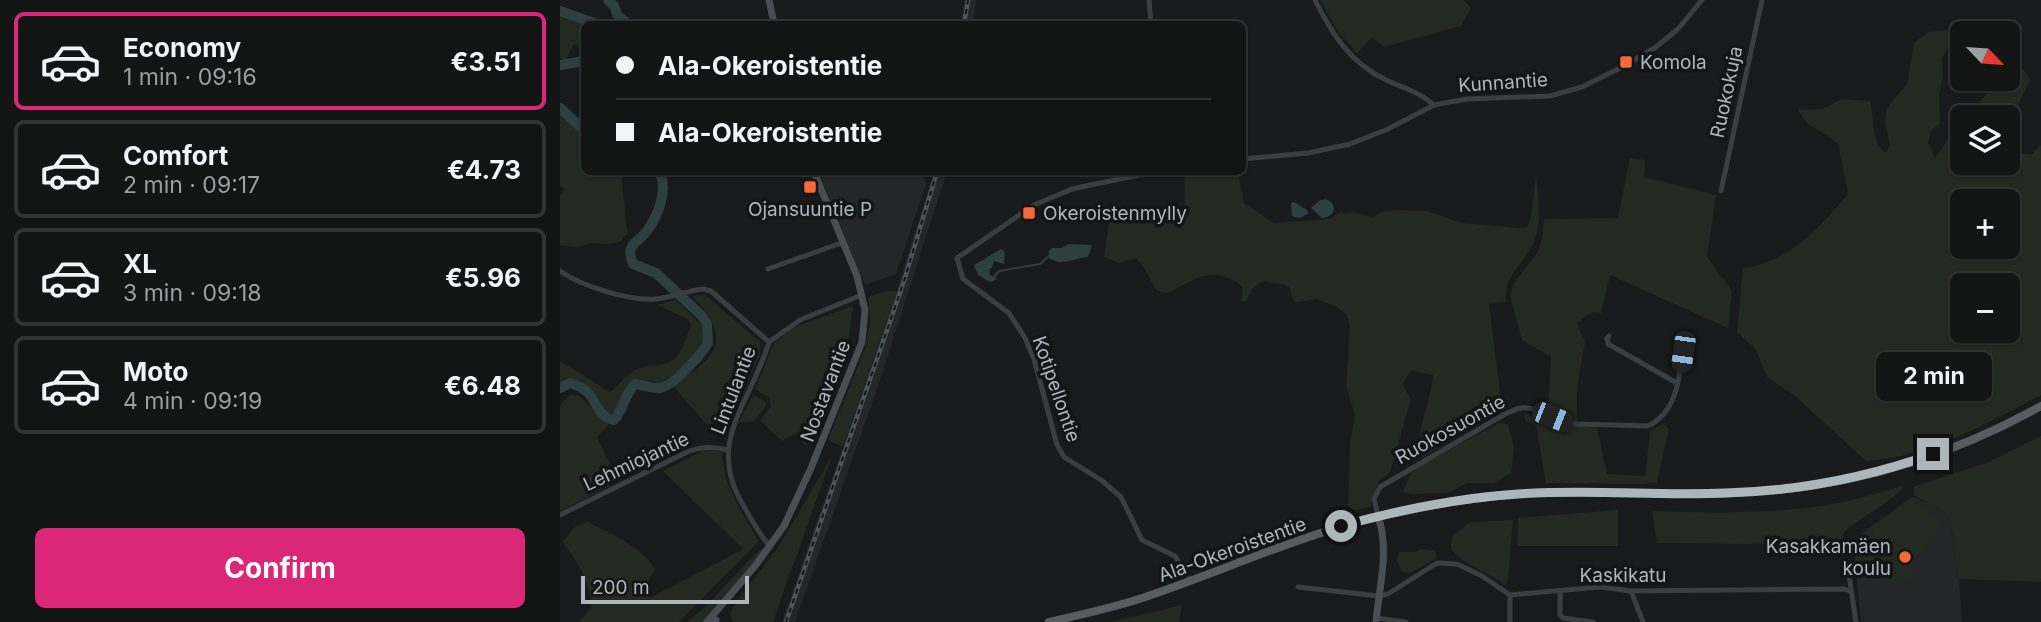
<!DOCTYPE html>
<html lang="en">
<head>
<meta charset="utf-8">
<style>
	:root { --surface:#131414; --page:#202122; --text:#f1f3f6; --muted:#9d9ea0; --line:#323334; --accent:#db2777 }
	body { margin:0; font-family:Inter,sans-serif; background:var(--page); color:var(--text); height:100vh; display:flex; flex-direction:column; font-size:26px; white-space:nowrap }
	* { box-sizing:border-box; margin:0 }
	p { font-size:23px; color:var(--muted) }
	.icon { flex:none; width:38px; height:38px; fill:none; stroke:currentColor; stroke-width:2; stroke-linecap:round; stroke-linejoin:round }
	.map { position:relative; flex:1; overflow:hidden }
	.side { display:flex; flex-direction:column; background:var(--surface); width:560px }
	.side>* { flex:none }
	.guide { position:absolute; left:21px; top:21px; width:665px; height:154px; border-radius:10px; box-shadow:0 2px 5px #0004,0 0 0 2px var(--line); display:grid; align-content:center; height:154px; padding:0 35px; background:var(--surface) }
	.needle { width:46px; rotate:115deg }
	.buttons { position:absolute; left:1390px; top:21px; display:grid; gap:14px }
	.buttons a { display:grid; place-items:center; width:70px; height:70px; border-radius:10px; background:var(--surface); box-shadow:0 2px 5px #0004,0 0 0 2px var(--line); font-size:35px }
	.scale { position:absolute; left:21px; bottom:18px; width:168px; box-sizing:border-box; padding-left:7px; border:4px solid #abb7bb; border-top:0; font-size:19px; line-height:24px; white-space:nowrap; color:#abb7bb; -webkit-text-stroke:5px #141516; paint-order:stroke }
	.end { position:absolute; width:32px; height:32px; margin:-16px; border:9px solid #abb7bb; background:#111; box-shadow:0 0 0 4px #111 }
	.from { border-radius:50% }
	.bubble { position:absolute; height:49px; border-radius:10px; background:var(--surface); box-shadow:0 2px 5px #0004,0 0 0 2px var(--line); font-size:23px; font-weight:700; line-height:49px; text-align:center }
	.car { position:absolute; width:21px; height:42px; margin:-21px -10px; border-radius:9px; box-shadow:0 0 5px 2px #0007; background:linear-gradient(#222 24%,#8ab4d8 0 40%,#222 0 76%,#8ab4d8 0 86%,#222 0) }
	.guide b { display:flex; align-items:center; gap:24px; height:66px; font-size:26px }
	.guide b+b { border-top:2px solid var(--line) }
	.guide i { width:18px; height:18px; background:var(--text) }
	ul { padding:12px 0 0; list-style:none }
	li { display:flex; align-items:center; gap:21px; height:98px; margin:0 14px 10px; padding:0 21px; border:4px solid var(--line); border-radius:10px }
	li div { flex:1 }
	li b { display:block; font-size:26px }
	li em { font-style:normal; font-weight:700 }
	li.current { border-color:var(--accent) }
	li>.icon { width:63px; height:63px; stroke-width:1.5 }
	.primary-button { display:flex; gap:14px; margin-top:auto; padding:14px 35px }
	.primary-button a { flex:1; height:80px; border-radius:10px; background:var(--accent); color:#fff; font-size:28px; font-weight:700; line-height:80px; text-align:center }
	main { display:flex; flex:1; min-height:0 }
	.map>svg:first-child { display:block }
	.built { fill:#252628 }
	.green { fill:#232a21; fill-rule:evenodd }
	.water { fill:#2e3f40 }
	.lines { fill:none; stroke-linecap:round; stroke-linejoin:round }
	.stream { stroke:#2e3f40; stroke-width:2 }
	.river { stroke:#2e3f40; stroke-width:10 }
	.street { stroke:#3a3e40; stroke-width:5 }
	.secondary { stroke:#484e51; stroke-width:7 }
	.primary { stroke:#565c60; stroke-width:8 }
	.rail-casing { stroke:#4d5356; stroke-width:4.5 }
	.rail { stroke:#141516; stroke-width:2; stroke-dasharray:5; stroke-linecap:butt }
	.route { stroke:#abb7bb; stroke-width:9 }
	.poi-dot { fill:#f66837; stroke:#141516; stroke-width:2.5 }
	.labels { text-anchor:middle; stroke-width:7; stroke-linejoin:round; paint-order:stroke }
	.poi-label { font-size:19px; fill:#abb7bb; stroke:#141516; text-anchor:start }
	.street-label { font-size:19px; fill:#abb7bb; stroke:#141516 }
</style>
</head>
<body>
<main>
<section class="side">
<ul>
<li class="current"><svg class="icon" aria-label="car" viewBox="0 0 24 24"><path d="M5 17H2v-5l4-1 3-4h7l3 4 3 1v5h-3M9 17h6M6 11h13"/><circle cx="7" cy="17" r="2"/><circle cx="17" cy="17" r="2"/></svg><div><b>Economy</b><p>1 min · 09:16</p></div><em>€3.51</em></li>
<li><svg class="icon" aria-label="car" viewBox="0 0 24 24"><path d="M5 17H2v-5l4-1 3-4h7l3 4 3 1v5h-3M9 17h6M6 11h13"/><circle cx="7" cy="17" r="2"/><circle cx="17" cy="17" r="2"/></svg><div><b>Comfort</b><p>2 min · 09:17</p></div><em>€4.73</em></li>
<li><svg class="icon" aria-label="car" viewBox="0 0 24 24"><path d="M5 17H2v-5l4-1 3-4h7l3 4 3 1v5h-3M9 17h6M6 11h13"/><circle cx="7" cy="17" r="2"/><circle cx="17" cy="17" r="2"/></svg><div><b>XL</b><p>3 min · 09:18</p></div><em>€5.96</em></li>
<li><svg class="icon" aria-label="car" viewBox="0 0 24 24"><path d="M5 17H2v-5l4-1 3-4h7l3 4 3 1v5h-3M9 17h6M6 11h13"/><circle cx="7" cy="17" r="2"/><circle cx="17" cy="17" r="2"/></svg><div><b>Moto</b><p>4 min · 09:19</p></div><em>€6.48</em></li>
</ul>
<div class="primary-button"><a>Confirm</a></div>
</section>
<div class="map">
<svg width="1481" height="622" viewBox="0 0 1481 622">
	<rect width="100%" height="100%" fill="#191a1b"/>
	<!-- built -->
	<g class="built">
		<polygon points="405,0 416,0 413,24 401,24"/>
		<polygon points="313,172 362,172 366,183 336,274 305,285 259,174"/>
		<polygon points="374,172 386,172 384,181 318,386 235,622 222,622 331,309"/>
		<polygon points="1353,496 1385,513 1391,526 1399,579 1402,622 1301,622 1293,540"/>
	</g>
	<!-- green -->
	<g class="green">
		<polygon points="760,0 904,0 911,8 901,26 824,47 812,37 797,53 778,32"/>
		<polygon points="0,16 25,24 24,47 14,44 5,60 0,58"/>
		<path d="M1386,30L1395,37L1382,58L1383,77L1379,93L1380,123L1372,130L1368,143L1375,158L1402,120V163H1447V146L1455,152L1471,155L1481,145V395C1427,424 1368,457 1306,461L1234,395L1207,377L1196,350L1177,332L1183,268C1230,262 1259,228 1288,194L1278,143L1247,123L1238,110L1263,109L1281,99L1310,101C1315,118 1310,142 1326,153L1330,144L1325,121L1327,108L1347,84L1354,43L1368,32ZM1402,201H1447V247H1402ZM1402,285H1447V331H1402Z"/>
		<path d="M1450,64C1461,67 1466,70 1470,80L1447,129V117H1404L1431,90L1438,79H1447V66Z"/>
		<path d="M0,112L24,135V172H62C61,185 64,196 65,209C66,218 65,224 68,233L60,242L51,244L31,243L18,247L0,245V197L5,190L0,186Z"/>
		<polygon points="1070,158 1085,160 1084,177 1156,195 1147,257 1172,291 1168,328 1050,275 1041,313 1032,312 1017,323 1025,342 1017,389 1017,421 988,412 991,357 962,340 950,295 954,283 977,253 982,239 984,219 1058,218"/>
		<path d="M678,172L684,203L714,223L770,219L781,211L785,214L793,212L813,217L822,212L833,210L868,211L902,223L959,228L967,227L971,218L976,173C978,193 982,220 975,239C966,265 944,271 946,302L929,304L942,408L862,458C853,431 872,402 873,375L851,371L842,384L851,399L830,472L818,482L810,507L793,510L788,506L790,442L795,415L786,386L790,327L787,315L777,307L757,299L736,302L732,298L730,288L725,285L704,281L692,289L686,302L681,301L683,288C678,282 672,279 665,277C642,270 628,284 608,293L597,291L582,265L576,258L559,263L544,257L551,206H576L582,221L604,219L601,213L625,208L624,174Z"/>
		<polygon points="326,291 337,291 283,447 268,440 306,346 310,320 308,297"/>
		<path d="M145,295L200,342V355L173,414L147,425L113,386C125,377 143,366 151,354C165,332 146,310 132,296Z"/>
		<path d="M116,300L141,325L143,341C131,358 118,375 98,384L92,381L74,380L65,388L58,410L49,415L31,391L7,378L0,383V361L50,392C59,386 64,375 75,370C86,365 97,366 108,363C121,359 126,337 131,325L128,319L97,305Z"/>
		<polygon points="293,306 289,336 246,447 235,433 222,441 200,421 211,406 209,398 195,389 214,343 234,327"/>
		<polygon points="10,395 20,396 40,418 49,424 37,437 50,464 43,472 50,486 0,511 0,405"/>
		<polygon points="193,395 205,401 206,406 194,421 179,423"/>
		<polygon points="965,414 977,415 996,424 1037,428 1047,474 1085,476 1090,431 1104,423 1109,429 1097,482 1084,484 986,483 976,426 965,420"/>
		<polygon points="939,423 948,424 954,447 951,473 934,483 907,483 888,493 852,494 843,492 850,474 860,466"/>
		<polygon points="1481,436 1481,582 1399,579 1391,526 1385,513 1353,495 1355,486 1429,462"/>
		<path d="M144,450L162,452C163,486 182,513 199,541L119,622H20L32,606C28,578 19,564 2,542L16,526L27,522C51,533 81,546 95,569L88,582L90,598L183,549L103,471Z"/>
		<polygon points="272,456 213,622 173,622 170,614 175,603 217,549"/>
		<path d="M1345,485C1329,505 1302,515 1283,533L1282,540L1189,544L1097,543L1092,511C1149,513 1204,514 1261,506C1289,502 1318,493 1345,485Z"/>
		<polygon points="1352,499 1382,524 1354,560 1354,570 1350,572 1352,579 1327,586 1325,573 1298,575 1298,547 1312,544 1313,526"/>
		<polygon points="1058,510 1058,546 957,546 958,518"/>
		<path d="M953,520L948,579L946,585C929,573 901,563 891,549L892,537L910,522Z"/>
		<polygon points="200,549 202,549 200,554 144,622 127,622 144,608"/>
		<polygon points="861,549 875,551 877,558 850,573 841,571 837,561 839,552 855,552"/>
		<polygon points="622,605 619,622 551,622"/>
	</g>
	<!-- water -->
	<g class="water">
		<path d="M766,199C778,204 776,217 762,218L751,208L760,200Z"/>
		<path d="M734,202L747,210L748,213C743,218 738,219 732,216L731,203Z"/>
		<path d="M509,244L532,245L528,257C514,258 502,267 489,258V251L492,248H502Z"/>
		<polygon points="441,249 445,252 444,264 434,261 432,268 430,268 429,274 437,279 430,282 418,275 414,265"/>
	</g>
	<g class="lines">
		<!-- stream -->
		<polyline class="stream" points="434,277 439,271 480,264 489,256"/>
		<!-- river -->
		<g class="river">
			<polyline points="48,0 54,6 58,16 68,24"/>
			<polyline points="0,11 37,24"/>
			<polyline points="0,65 24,61"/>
			<polyline points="0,108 24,130"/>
			<path d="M0,388L10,383C15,385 22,387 26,391C37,400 37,417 54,420C64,409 64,395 75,384C82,385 90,388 98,388C112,389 141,354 148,343L147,324L142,316L96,273L73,264C65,243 77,244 87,231C98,216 109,188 99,172"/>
		</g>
		<!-- street -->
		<g class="street">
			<polyline points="589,0 591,24"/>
			<path d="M755,0C772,34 790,63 826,80C843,88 860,92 874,105"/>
			<polyline points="682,159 748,153 790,144 828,129 874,105 907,99 990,96 1022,87 1064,66 1096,47 1118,29 1142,0"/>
			<polyline points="593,172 512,189 474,205 397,258 403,279 449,313 465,338 474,359 497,445 504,457 541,480 561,497 582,540 615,556 631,581"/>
			<polyline points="1161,191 1202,0"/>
			<polyline points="208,269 284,242"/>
			<path d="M0,271C21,286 69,301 95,299C111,298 127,290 144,289L151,291L209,342C190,406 143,443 186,510C193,522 200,536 210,546"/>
			<polyline points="1049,336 1047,338 1048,344 1117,383"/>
			<polyline points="209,342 240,320 302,295"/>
			<path d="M0,515L129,451C143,447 153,446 167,450"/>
			<path d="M818,516L814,499L820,487L945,414C950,412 956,409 961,408C979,406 999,422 1017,424L1088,426C1116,413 1119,380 1123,352"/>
			<polyline points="1287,562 1296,622"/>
			<polyline points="738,587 819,596 828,594 877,563 897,564 922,576 950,595 1040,587 1071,591 1284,589 1290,591"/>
			<polyline points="1071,591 1083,622"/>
			<polyline points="1000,592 1000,615 1003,618 1033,622"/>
			<polyline points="816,618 846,622"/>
			<polyline points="950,622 950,595"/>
		</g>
		<!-- secondary -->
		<g class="secondary">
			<polyline points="209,0 214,24"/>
			<polyline points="147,622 195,566 224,526 251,468 302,342 305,310 297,276 254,172"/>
			<polyline points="155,622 156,620"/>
			<path d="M816,622C819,587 830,551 818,516"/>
		</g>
		<!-- primary -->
		<path class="primary" d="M489,622C523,614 558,607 591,595C676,566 758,527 847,510C895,501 944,493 994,492C1066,491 1138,497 1210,491C1305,483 1399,452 1481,406"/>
		<defs>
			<g id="rail">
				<polyline points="404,24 408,0"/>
				<polyline points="226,622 344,281 377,172"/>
			</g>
		</defs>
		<!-- rail casing -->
		<use href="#rail" class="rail-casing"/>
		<!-- rail -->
		<use href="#rail" class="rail"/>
	</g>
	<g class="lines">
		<!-- route -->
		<path class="route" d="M781,526C839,510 898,498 958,494C1027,489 1097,496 1165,493C1237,491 1306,478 1373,454"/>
	</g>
	<!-- markers -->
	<g class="poi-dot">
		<rect x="1059" y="55" width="14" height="14" rx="3.5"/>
		<rect x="243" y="180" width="14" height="14" rx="3.5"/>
		<rect x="462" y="206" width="14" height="14" rx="3.5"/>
		<circle cx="1345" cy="557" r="7"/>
	</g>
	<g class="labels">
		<!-- poi labels -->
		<g class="poi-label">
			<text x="1080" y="69">Komola</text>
			<text x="250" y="216" text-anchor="middle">Ojansuuntie P</text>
			<text x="483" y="220">Okeroistenmylly</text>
			<text x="1331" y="553" text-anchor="end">Kasakkamäen<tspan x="1331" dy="22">koulu</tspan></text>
		</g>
		<!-- street labels -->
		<g class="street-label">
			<text transform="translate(943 82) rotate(-4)" y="7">Kunnantie</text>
			<text transform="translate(1166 92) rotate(-78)" y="7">Ruokokuja</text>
			<text transform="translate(497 389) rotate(71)" y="7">Kotipellontie</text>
			<text transform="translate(173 390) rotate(-69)" y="7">Lintulantie</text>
			<text transform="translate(265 391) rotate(-69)" y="7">Nostavantie</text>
			<text transform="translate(890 429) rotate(-29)" y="7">Ruokosuontie</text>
			<text transform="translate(76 461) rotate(-25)" y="7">Lehmiojantie</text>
			<text transform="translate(672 549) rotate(-20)" y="7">Ala-Okeroistentie</text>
			<text x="1063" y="582">Kaskikatu</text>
		</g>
	</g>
</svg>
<div class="buttons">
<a><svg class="needle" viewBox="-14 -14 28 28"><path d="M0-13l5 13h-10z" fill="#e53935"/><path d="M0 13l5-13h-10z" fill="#9d9ea0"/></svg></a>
<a><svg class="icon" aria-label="layers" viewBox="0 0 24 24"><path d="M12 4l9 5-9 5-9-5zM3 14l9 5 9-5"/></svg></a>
<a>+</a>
<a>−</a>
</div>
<div class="scale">200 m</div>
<i class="end from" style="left:781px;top:526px"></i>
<i class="end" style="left:1373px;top:454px"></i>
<div class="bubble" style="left:1316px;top:352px;width:116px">2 min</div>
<i class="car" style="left:1123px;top:352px;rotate:188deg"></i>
<i class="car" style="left:992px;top:417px;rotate:112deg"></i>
<div class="guide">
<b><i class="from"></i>Ala-Okeroistentie</b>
<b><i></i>Ala-Okeroistentie</b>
</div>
</div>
</main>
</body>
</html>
